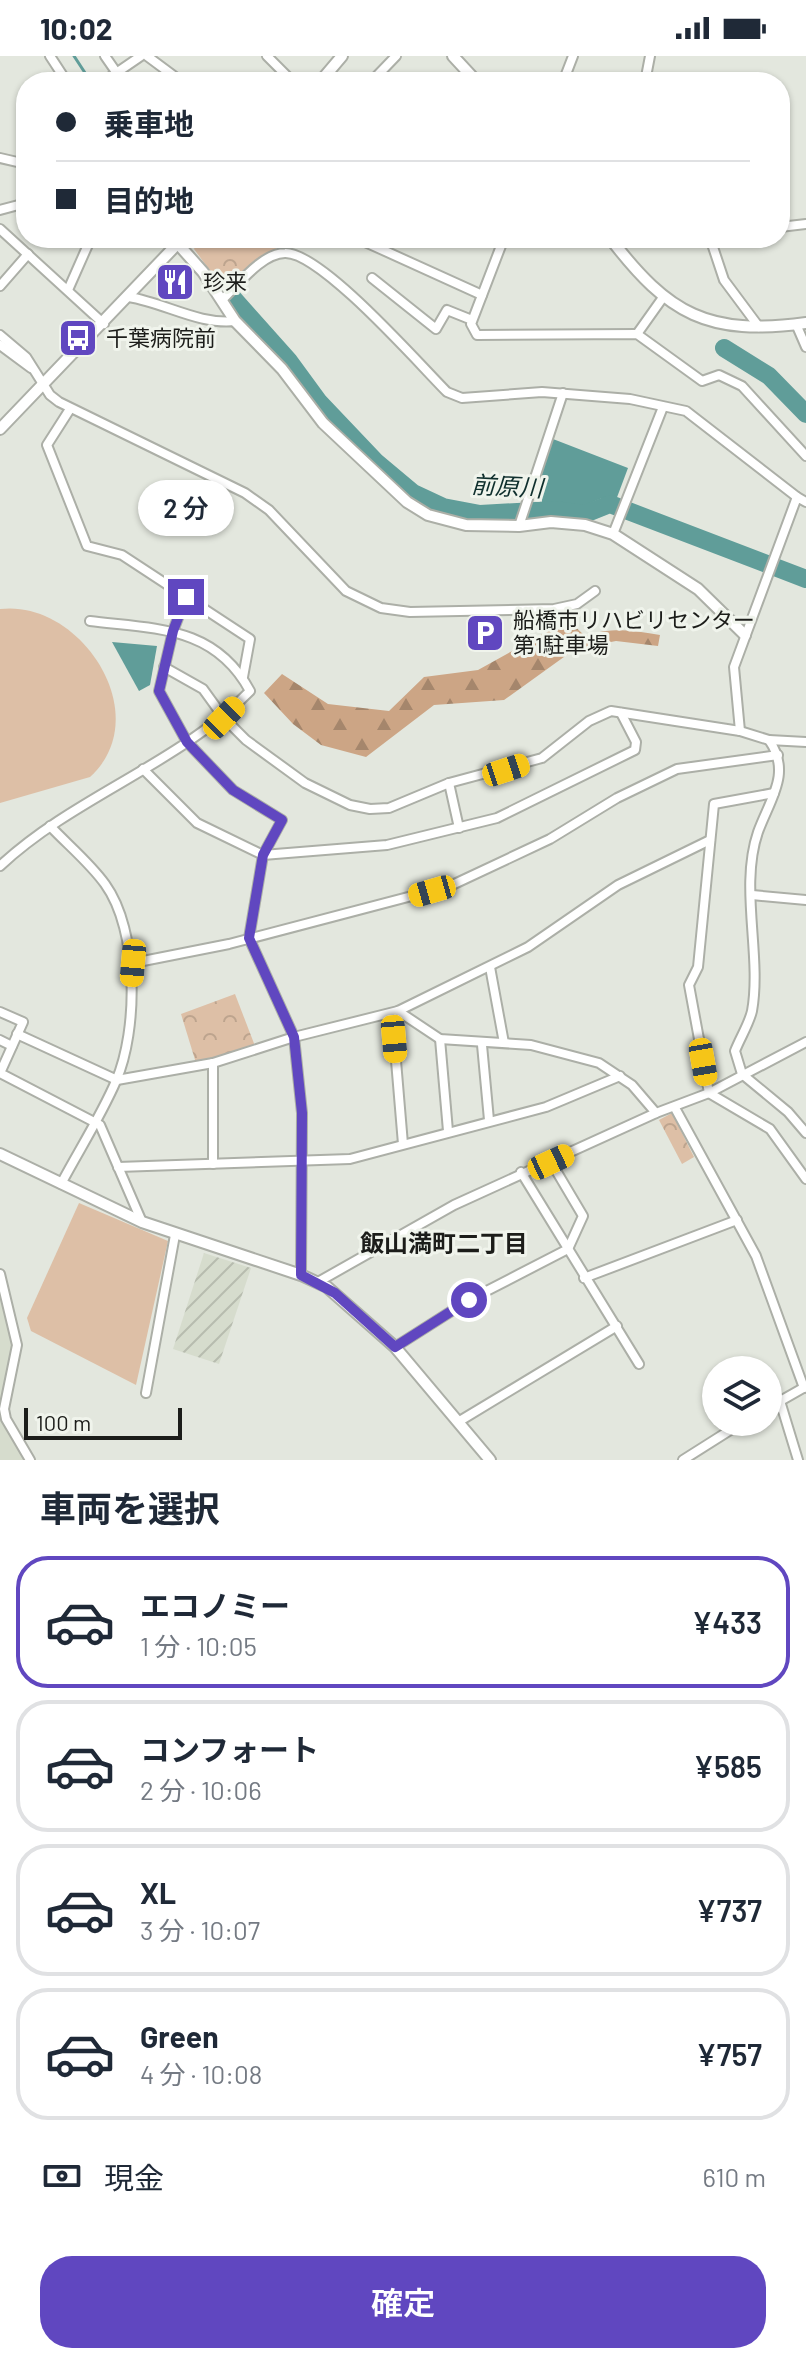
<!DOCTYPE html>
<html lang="ja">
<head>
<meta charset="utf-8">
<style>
	:root { --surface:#fff; --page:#f2f2f3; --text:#1f2937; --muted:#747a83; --line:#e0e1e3; --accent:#6047c0 }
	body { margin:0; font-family:Barlow,"Noto Sans JP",sans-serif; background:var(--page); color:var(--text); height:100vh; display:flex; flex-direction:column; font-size:30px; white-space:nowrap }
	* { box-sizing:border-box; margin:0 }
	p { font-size:26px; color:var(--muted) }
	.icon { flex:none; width:44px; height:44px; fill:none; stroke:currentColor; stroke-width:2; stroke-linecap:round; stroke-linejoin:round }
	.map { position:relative; height:1404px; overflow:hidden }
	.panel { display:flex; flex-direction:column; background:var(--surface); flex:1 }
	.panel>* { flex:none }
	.top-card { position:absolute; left:16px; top:16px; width:774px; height:176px; border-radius:32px; box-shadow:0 2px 6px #0004; display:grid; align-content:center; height:176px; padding:0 40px; background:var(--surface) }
	.controls { position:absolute; left:702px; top:1300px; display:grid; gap:16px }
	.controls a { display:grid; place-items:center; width:80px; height:80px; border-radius:50%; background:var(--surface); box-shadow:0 2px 6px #0004; font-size:40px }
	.scale { position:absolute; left:24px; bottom:20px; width:158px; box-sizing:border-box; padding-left:8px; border:4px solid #1c1d1a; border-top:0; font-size:22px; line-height:28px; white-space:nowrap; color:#1c1d1a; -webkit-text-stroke:6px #f0f4ec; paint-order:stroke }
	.end { position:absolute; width:36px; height:36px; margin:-18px; border:10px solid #6047c0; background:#fff; box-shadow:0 0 0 4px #fff }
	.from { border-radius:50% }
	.bubble { position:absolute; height:56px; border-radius:28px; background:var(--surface); box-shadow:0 2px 6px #0004; font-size:26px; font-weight:600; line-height:56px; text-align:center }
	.car { position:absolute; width:24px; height:48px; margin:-24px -12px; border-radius:10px; box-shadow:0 0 6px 2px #0007; background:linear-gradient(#f5c518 24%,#345 0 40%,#f5c518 0 76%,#345 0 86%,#f5c518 0) }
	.top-card b { display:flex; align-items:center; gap:28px; height:76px; font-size:30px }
	.top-card b+b { border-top:2px solid var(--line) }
	.top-card i { width:20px; height:20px; background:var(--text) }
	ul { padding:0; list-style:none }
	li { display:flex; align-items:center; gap:24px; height:132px; margin:0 16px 12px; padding:0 24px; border:4px solid var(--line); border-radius:32px }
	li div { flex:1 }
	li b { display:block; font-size:30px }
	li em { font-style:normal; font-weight:600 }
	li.active { border-color:var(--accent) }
	li>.icon { width:72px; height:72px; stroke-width:1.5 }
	h2 { padding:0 40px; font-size:36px; line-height:96px }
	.pay { display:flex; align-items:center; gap:20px; height:88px; padding:0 40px; font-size:30px }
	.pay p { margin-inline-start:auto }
	.cta { display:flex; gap:16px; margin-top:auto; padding:16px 40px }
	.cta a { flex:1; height:92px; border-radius:32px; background:var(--accent); color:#fff; font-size:32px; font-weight:600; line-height:92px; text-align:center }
	.status { display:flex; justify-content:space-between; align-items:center; height:56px; padding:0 40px; background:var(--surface); direction:ltr }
	.status svg { height:22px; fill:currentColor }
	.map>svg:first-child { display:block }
	.built { fill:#d6dccd }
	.industrial { fill:url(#industrial-furrows) }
	.grass { fill:#ddbfa6 }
	.forest { fill:url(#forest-firs) }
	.park { fill:url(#park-crowns) }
	.water { fill:#609d99 }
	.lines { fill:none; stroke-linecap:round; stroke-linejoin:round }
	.stream { stroke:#609d99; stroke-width:3 }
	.river { stroke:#609d99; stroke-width:18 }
	.minor-casing { stroke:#acafa7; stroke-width:12 }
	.tertiary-casing { stroke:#acafa7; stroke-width:14 }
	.minor { stroke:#fff; stroke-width:8 }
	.tertiary { stroke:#fff; stroke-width:10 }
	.route { stroke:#6047c0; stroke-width:10 }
	.labels { text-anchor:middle; stroke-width:6; stroke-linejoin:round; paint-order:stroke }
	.poi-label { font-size:22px; fill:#1c1d1a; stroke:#f0f4ec; text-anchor:start }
	.water-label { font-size:24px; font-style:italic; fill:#0f2f2d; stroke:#f0f4ec }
	.neighbourhood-label { font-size:24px; font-weight:bold; fill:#1c1d1a; stroke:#f0f4ec }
</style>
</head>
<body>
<div class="status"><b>10:02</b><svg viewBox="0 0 49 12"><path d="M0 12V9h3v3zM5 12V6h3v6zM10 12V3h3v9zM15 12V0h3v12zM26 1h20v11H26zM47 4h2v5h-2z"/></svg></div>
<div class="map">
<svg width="806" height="1404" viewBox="0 0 806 1404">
	<defs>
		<pattern id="industrial-furrows" width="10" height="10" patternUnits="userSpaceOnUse" patternTransform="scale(2)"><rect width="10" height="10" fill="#d6dccd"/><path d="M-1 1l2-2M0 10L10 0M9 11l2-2" fill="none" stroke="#b7bcaf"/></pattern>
		<pattern id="forest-firs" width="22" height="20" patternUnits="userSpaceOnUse" patternTransform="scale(2)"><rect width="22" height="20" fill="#cca585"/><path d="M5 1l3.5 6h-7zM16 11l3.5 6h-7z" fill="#a5866c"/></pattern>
		<pattern id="park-crowns" width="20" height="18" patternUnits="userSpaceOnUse" patternTransform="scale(2)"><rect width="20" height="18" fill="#ddbfa6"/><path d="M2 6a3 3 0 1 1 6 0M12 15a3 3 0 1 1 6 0" fill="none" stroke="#bda48e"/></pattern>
	</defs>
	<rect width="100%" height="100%" fill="#e3e7de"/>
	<!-- built -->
	<g class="built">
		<polygon points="0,1230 14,1289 0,1353"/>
		<polygon points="0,1356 3,1367 25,1404 0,1404"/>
	</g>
	<!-- industrial -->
	<polygon class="industrial" points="204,1197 251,1212 219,1308 173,1293"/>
	<!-- grass -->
	<g class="grass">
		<path d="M0,553C81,543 157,660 90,721L0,747Z"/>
		<polygon points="79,1147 168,1185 136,1329 31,1275 27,1262"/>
	</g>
	<!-- forest -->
	<path class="forest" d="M568,564L585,580C611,571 633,574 660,579L658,590L616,585L575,593L504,644L434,649L366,701L321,689L293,668L264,637L282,618L328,648L389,655L424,621L478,614Z"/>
	<!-- park -->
	<g class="park">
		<polygon points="199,182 286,182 294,188 281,189 222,231 194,193"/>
		<polygon points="235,938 255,990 196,1007 181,958"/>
		<polygon points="672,1057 694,1101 682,1108 659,1064"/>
	</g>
	<!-- water -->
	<g class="water">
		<polygon points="553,383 628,412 616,444 602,442 579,452 542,451 542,442 533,439"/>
		<polygon points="112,586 157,590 150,629 139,635"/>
	</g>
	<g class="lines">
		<!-- stream -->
		<polyline class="stream" points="74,0 91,26"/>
		<!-- river -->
		<g class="river">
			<polyline points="232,241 289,305 319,346 376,406 413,437 443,451 480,458 554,454 585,458 610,448 806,523"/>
			<polyline points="724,292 769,320 806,358"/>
		</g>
		<defs>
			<g id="minor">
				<polyline points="50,0 67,26"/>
				<polyline points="105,0 123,26"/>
				<polyline points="147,0 182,26"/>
				<polyline points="267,0 293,26"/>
				<polyline points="103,26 141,0"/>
				<polyline points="371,26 396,0"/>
				<polyline points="563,26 573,0"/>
				<polyline points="645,26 650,0"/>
				<polyline points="0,102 26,108"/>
				<polyline points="0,154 26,147"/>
				<polyline points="780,171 806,168"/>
				<polyline points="0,173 104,268"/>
				<polyline points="365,182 363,185 482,239"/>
				<polyline points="504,182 471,268 477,279 637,278 702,325 719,319 742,330 806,400"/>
				<polyline points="710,182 724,224 759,271"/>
				<polyline points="372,222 436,273 447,254 472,264"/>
				<polyline points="0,230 28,198"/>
				<polyline points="68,234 91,182"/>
				<path d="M129,241C165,247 199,269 235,265"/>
				<path d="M222,244C238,229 262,197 285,197C321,196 419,308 447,336L462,342L542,336L630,343L686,355L797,441"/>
				<polyline points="796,268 806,291"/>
				<polyline points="637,278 664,240"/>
				<polyline points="0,279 26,301 50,339 59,346 245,437 269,454 346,535 381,552 410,556 554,553 577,548 595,535"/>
				<polyline points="0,289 31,312"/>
				<polyline points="70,353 47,389 87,490 122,499 250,583 243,621"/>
				<polyline points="519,470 563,337"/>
				<polyline points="613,478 663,351"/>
				<polyline points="186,541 173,575 159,635 187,686 233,734 282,764 263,799 249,882 294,981 302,1057 301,1219"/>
				<path d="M164,611L203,633L224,662L246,684L305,727L350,749L370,753L389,752L449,727L542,702L589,665L611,655L740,675L769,684C792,717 770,743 758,776C739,831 762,899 752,955C749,968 740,982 735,995L742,1018L788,1056L806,1077"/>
				<polyline points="740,675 734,611 797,441 806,446"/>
				<polyline points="769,684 806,686"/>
				<polyline points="143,713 197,767 263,799 387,789 497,762 635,694 636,686 621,657"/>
				<polyline points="449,727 459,772"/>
				<polyline points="774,737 714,748 698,911 689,929 709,1037 770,1073 806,1123"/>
				<path d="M50,770C68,789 90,807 105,828C139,875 138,974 116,1025C101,1060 79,1094 61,1128"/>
				<path d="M0,810C75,740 179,708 250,635C215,570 156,573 90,565"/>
				<polyline points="752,839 806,844"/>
				<polyline points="133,907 229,888 450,830 550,783 617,742 677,713 778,699"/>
				<polyline points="490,911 504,987"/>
				<polyline points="398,955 440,983 531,989 599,1007 632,1029 656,1057"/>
				<polyline points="0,956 23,966 0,1017 100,1069 142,1166"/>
				<polyline points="392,957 403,1088"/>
				<polyline points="17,978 117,1024 213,1007 294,981 398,955 528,891 618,829 710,784"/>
				<polyline points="440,983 448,1075"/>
				<polyline points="0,984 12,990"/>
				<polyline points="482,989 489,1064"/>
				<polyline points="675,1052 756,1200 804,1332"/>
				<polyline points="213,1108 213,1007"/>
				<polyline points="118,1111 350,1103 546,1051 620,1020"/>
				<polyline points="521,1116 639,1308"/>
				<polyline points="0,1218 17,1289 4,1353 6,1363 30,1404"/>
				<polyline points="584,1222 737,1164"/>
				<polyline points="318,1226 454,1149 656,1057 709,1037 806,986"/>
				<polyline points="395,1291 469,1244 568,1193 583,1160 551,1106"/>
				<polyline points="146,1337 175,1179"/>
				<polyline points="780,1345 798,1404"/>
				<polyline points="768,1352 805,1331"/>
				<polyline points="458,1366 617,1270"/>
				<polyline points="683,1404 743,1366"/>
			</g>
			<g id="tertiary">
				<polyline points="453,0 477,26"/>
				<polyline points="320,26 342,0"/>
				<path d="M610,182C669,259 708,280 806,267"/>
				<polyline points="178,188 203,216 235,265 282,313 323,367 407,446 428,459 466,469 519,470 551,466 585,469 613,478 698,533 745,579"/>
				<polyline points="0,373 183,182"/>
				<polyline points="0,1098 142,1166 301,1219 327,1231 395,1291 490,1404"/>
			</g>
		</defs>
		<!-- minor casing -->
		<use href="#minor" class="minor-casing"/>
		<!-- tertiary casing -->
		<use href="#tertiary" class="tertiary-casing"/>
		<!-- minor -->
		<use href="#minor" class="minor"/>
		<!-- tertiary -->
		<use href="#tertiary" class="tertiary"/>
	</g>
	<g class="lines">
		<!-- route -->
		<polyline class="route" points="186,541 173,575 159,635 187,686 233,734 282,764 263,799 249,882 294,981 302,1057 301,1219 335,1237 395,1291 469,1244"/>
	</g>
	<!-- icons -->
	<defs>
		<symbol id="restaurant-square" viewBox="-11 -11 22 22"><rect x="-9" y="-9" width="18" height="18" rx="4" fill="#6047c0" stroke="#f0f4ec"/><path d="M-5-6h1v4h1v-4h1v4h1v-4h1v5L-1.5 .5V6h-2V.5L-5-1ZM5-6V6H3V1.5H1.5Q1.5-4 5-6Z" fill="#fff"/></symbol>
		<symbol id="bus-square" viewBox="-11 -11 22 22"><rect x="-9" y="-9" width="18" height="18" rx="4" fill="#6047c0" stroke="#f0f4ec"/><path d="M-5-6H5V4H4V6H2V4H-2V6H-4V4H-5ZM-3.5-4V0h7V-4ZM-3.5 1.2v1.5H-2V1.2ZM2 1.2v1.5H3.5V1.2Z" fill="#fff"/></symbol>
		<symbol id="parking-square" viewBox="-11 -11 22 22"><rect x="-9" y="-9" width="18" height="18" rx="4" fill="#6047c0" stroke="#f0f4ec"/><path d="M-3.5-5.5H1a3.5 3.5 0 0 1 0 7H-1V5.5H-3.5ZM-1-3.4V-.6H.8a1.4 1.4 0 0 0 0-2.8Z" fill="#fff"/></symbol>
	</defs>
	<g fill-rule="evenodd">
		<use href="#restaurant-square" x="153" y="204" width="44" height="44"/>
		<use href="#bus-square" x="56" y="260" width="44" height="44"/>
		<use href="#parking-square" x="463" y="555" width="44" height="44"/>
	</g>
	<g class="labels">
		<!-- poi labels -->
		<g class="poi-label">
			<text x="203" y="234">珍来</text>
			<text x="106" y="290">千葉病院前</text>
			<text x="513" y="572">船橋市リハビリセンター<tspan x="513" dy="25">第1駐車場</tspan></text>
		</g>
		<!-- water labels -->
		<g class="water-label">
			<text transform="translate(507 431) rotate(3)" y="8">前原川</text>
		</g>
		<!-- neighbourhood labels -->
		<g class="neighbourhood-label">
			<text x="444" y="1196">飯山満町二丁目</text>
		</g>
	</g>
</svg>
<div class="controls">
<a><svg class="icon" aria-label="layers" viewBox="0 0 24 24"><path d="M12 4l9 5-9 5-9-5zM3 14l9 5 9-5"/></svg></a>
</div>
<div class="scale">100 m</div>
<i class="end from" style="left:469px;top:1244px"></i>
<i class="end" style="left:186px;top:541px"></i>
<div class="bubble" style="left:138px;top:424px;width:96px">2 分</div>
<i class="car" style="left:224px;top:662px;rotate:44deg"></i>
<i class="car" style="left:506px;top:714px;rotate:72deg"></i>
<i class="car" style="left:432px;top:835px;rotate:254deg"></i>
<i class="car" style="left:133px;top:907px;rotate:185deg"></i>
<i class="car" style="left:394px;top:983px;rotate:175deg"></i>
<i class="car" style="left:703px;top:1006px;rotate:170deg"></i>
<i class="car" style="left:551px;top:1106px;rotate:65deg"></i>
<div class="top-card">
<b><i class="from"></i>乗車地</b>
<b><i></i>目的地</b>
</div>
</div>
<section class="panel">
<h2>車両を選択</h2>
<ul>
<li class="active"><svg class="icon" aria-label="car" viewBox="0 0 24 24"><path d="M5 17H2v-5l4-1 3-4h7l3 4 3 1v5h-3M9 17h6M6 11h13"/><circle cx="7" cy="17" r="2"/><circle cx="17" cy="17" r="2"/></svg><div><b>エコノミー</b><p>1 分 · 10:05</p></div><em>¥433</em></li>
<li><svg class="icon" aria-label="car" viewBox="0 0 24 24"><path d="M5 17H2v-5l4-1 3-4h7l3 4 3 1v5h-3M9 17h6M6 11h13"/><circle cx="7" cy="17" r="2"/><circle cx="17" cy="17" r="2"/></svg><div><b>コンフォート</b><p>2 分 · 10:06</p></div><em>¥585</em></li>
<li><svg class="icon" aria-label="car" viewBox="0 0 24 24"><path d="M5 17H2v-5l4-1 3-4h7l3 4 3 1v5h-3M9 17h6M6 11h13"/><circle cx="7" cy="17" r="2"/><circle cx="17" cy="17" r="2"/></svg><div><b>XL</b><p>3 分 · 10:07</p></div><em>¥737</em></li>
<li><svg class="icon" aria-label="car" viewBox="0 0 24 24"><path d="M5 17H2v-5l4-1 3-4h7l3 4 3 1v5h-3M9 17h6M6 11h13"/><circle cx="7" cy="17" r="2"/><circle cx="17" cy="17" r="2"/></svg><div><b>Green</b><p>4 分 · 10:08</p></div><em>¥757</em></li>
</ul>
<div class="pay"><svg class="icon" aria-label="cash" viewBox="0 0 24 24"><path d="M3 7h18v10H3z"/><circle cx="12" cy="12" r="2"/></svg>現金<p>610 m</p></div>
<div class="cta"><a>確定</a></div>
</section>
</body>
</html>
